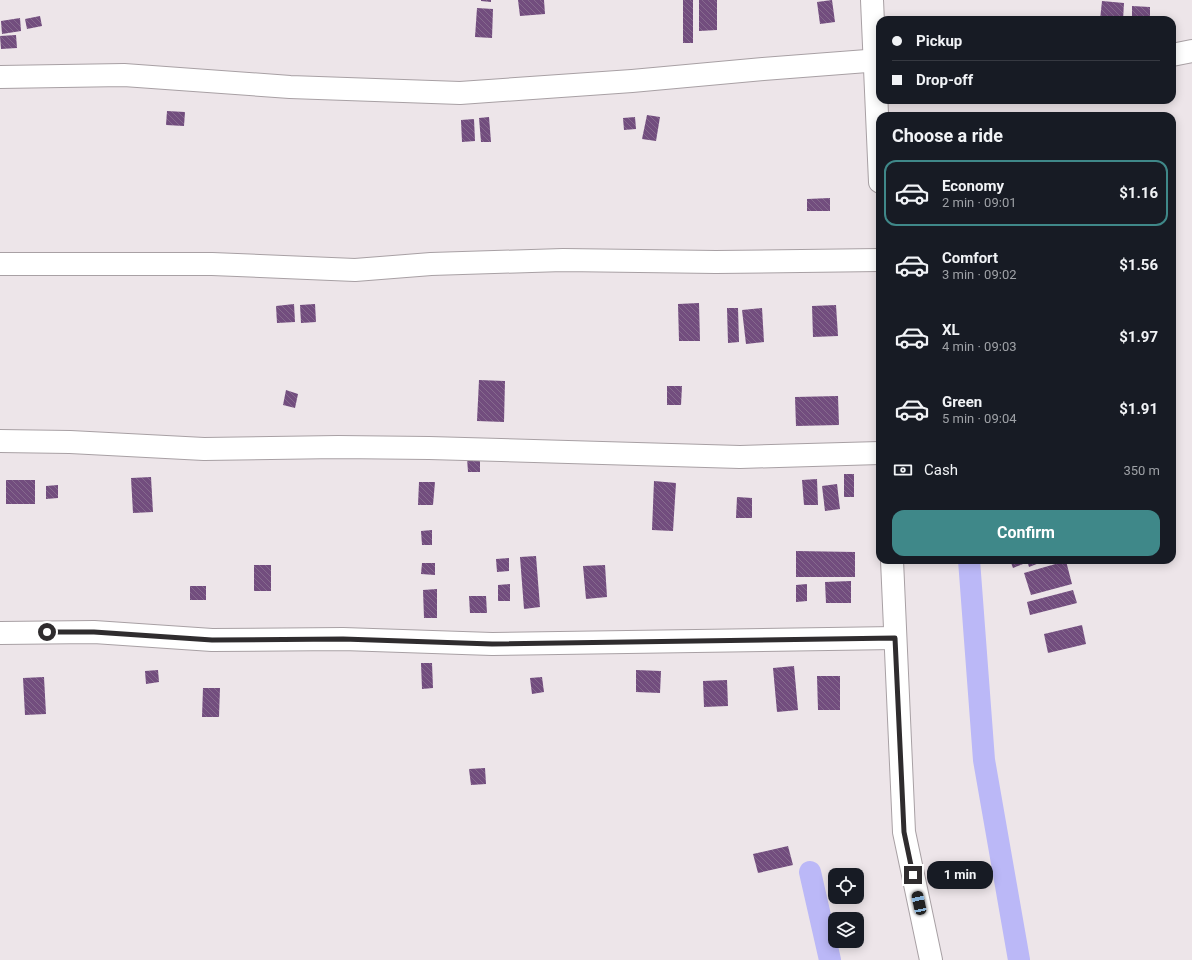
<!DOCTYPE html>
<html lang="en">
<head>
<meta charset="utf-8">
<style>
	:root { --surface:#171b24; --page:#242831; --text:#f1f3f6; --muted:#9ea1a6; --line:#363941; --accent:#3f8889 }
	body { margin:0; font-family:Roboto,sans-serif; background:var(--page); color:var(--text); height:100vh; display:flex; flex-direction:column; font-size:15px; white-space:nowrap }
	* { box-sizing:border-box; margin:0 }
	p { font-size:13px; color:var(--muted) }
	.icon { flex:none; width:22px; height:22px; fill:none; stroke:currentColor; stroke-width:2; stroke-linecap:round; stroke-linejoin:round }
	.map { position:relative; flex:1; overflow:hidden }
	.sheet { position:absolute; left:876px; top:112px; width:300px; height:452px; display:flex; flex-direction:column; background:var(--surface); border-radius:12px; box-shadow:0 2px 10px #0003 }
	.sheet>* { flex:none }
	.top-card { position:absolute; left:876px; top:16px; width:300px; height:88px; border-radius:12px; box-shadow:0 2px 10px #0003; display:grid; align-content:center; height:88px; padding:0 16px; background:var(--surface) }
	.buttons { position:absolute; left:828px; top:868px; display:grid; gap:8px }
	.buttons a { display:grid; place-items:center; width:36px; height:36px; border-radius:8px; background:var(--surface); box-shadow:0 2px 10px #0003; font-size:20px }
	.end { position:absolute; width:18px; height:18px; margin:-9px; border:5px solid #2f2c2e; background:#fff; box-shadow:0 0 0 2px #fff }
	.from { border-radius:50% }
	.bubble { position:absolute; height:28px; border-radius:12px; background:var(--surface); box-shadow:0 2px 10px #0003; font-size:13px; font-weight:700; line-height:28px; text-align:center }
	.car { position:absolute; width:12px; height:24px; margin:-12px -6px; border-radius:5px; box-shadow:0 0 3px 1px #0007; background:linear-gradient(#222 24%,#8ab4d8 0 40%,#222 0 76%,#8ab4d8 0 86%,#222 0) }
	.top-card b { display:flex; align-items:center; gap:14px; height:38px; font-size:15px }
	.top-card b+b { border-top:1px solid var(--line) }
	.top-card i { width:10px; height:10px; background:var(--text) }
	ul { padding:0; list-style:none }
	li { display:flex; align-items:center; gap:12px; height:66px; margin:0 8px 6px; padding:0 8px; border:2px solid transparent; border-radius:12px }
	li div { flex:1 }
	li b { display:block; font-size:15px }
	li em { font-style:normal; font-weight:700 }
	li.current { border-color:var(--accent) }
	li>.icon { width:36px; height:36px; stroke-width:1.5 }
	h2 { padding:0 16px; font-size:18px; line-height:48px }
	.pay { display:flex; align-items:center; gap:10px; height:44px; padding:0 16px; font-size:15px }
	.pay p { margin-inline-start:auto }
	.button { display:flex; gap:8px; margin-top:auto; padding:8px 16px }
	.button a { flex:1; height:46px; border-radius:12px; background:var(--accent); color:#fff; font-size:16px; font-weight:700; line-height:46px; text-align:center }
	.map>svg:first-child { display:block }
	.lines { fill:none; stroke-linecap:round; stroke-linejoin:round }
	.canal { stroke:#bbb8f7; stroke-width:22 }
	.building { fill:url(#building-back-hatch) }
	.minor-casing { stroke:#a8a0a4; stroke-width:24 }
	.minor { stroke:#fff; stroke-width:22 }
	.route { stroke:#2f2c2e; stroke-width:5 }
</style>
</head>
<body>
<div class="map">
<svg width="1192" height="960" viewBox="0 0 1192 960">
	<defs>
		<pattern id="building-back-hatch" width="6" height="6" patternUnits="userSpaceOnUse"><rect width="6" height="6" fill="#724d7e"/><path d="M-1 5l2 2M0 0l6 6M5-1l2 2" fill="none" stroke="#866a8e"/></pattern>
	</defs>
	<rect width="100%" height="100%" fill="#ede5e9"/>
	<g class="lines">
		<!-- canal -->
		<g class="canal">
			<polyline points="969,560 984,760 1019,960"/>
			<polyline points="810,872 830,960"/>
		</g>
	</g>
	<!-- building -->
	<g class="building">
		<polygon points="481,0 491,0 491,2 481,1"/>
		<polygon points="518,0 544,0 545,14 520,16"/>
		<rect x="683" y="0" width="10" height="43"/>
		<polygon points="699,0 717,0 717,30 699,31"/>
		<polygon points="832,0 835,22 820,24 817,2"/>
		<polygon points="1102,1 1124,3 1123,20 1100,20"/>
		<polygon points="1132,6 1150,7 1150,20 1132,20"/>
		<polygon points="477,8 493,9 492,38 475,37"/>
		<polygon points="40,16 42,26 27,29 25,19"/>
		<polygon points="20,18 21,31 2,34 1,21"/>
		<polygon points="16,35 17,48 1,49 0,36"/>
		<polygon points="1126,100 1141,100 1141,103 1126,102"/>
		<polygon points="167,111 185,112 184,126 166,125"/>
		<polygon points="647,115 660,117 656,141 642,139"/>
		<polygon points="489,117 491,142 481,142 479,118"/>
		<polygon points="635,117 636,129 624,130 623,118"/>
		<polygon points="474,119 475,141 462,142 461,120"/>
		<polygon points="830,198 830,211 807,211 807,199"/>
		<polygon points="699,303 700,341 679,341 678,304"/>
		<polygon points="294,304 295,322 277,323 276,306"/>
		<polygon points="315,304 316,322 301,323 300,305"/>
		<polygon points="836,305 838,336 813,337 812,306"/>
		<polygon points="727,308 738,308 739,342 728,343"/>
		<polygon points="762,308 764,342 746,344 742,310"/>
		<polygon points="479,380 505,381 504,422 477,421"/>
		<polygon points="667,386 682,386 681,405 667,405"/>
		<polygon points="286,390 298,394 295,408 283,405"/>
		<polygon points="838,396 839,425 796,426 795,397"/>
		<polygon points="467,458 480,458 480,472 468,472"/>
		<rect x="844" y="474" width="10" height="23"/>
		<polygon points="151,477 153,512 133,513 131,478"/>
		<polygon points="817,479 818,505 804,505 802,480"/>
		<rect x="6" y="480" width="29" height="24"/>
		<polygon points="654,481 676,483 673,531 652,530"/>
		<polygon points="419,482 435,482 433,505 418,505"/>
		<polygon points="837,484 840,509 825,511 822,486"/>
		<polygon points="58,485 58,498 46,499 46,486"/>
		<polygon points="737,497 752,498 752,518 736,518"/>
		<polygon points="432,530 432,545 422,545 421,531"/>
		<polygon points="796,551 855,552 855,577 796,577"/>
		<polygon points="536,556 540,607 524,609 520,557"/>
		<polygon points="509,558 509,571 497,572 496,559"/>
		<polygon points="1010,560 1021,560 1023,564 1013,568"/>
		<polygon points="1027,560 1047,560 1029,567"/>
		<polygon points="1066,561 1072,584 1031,595 1024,573"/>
		<polygon points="422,563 435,563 435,575 421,574"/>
		<rect x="254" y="565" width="17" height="26"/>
		<polygon points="605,565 607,597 586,599 583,566"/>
		<polygon points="851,581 851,603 826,603 825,582"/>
		<polygon points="510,584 510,601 498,601 498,585"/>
		<polygon points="807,584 807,601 796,602 796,585"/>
		<rect x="190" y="586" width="16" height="14"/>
		<polygon points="437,589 437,618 424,618 423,590"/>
		<polygon points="1073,590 1077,603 1030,615 1027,602"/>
		<polygon points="469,596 486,596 487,613 470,613"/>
		<polygon points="1082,625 1086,644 1048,653 1044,634"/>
		<polygon points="421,663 432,663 433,688 422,689"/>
		<polygon points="794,666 798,710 777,712 773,668"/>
		<polygon points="158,670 159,682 146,684 145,671"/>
		<polygon points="636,670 661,671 660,693 636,692"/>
		<polygon points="817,676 840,676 840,710 818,710"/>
		<polygon points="44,677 46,714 25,715 23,678"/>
		<polygon points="542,677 544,692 532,694 530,678"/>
		<polygon points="727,680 728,706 704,707 703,681"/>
		<polygon points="203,688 220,688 219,717 202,717"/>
		<polygon points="485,768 486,784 471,785 469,769"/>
		<polygon points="788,846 793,865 758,873 753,854"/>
	</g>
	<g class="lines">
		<defs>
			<g id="minor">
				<polyline points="872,0 880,182"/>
				<polyline points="1172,55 1192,51"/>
				<polyline points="0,77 124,75 290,87 460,93 632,81 763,69 880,60"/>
				<polyline points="0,264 212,264 355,270 431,264 563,260 716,262 880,260"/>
				<polyline points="0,441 70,442 204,449 338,447 429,448 740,457 880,453"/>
				<polyline points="892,560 904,832 931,960"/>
				<polyline points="0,633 94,632 212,640 343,639 492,644 895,638"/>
			</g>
		</defs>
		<!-- minor casing -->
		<use href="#minor" class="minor-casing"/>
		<!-- minor -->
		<use href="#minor" class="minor"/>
	</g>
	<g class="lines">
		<!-- route -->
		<polyline class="route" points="47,632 94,632 212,640 343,639 492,644 895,638 904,832 913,875"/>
	</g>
</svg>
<div class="buttons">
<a><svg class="icon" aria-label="locate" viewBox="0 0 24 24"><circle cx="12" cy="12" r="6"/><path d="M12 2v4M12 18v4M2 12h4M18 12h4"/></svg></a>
<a><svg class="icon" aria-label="layers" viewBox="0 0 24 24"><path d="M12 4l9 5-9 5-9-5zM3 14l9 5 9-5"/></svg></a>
</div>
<i class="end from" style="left:47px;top:632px"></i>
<i class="end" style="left:913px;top:875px"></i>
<div class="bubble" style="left:927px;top:861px;width:66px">1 min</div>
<i class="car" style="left:919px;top:903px;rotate:348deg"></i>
<div class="top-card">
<b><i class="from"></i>Pickup</b>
<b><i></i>Drop-off</b>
</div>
<section class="sheet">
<h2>Choose a ride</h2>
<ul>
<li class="current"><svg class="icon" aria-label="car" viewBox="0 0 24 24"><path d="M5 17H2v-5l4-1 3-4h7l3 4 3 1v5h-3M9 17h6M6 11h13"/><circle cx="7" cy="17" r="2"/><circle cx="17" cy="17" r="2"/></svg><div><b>Economy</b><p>2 min · 09:01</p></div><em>$1.16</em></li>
<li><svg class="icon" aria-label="car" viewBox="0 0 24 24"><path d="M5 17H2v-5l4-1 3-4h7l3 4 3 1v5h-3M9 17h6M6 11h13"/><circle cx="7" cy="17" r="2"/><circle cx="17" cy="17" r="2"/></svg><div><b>Comfort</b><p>3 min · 09:02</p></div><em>$1.56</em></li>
<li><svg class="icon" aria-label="car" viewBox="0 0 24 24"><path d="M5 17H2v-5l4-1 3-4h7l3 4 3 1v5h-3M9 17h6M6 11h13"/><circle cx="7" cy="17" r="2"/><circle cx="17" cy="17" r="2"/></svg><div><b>XL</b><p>4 min · 09:03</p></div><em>$1.97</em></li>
<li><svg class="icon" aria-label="car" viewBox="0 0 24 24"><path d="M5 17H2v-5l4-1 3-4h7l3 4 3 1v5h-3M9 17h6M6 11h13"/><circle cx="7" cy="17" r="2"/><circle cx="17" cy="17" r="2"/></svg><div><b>Green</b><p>5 min · 09:04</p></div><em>$1.91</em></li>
</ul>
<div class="pay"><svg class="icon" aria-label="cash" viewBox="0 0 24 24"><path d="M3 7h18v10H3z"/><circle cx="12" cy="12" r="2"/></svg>Cash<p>350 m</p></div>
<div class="button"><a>Confirm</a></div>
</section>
</div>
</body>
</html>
